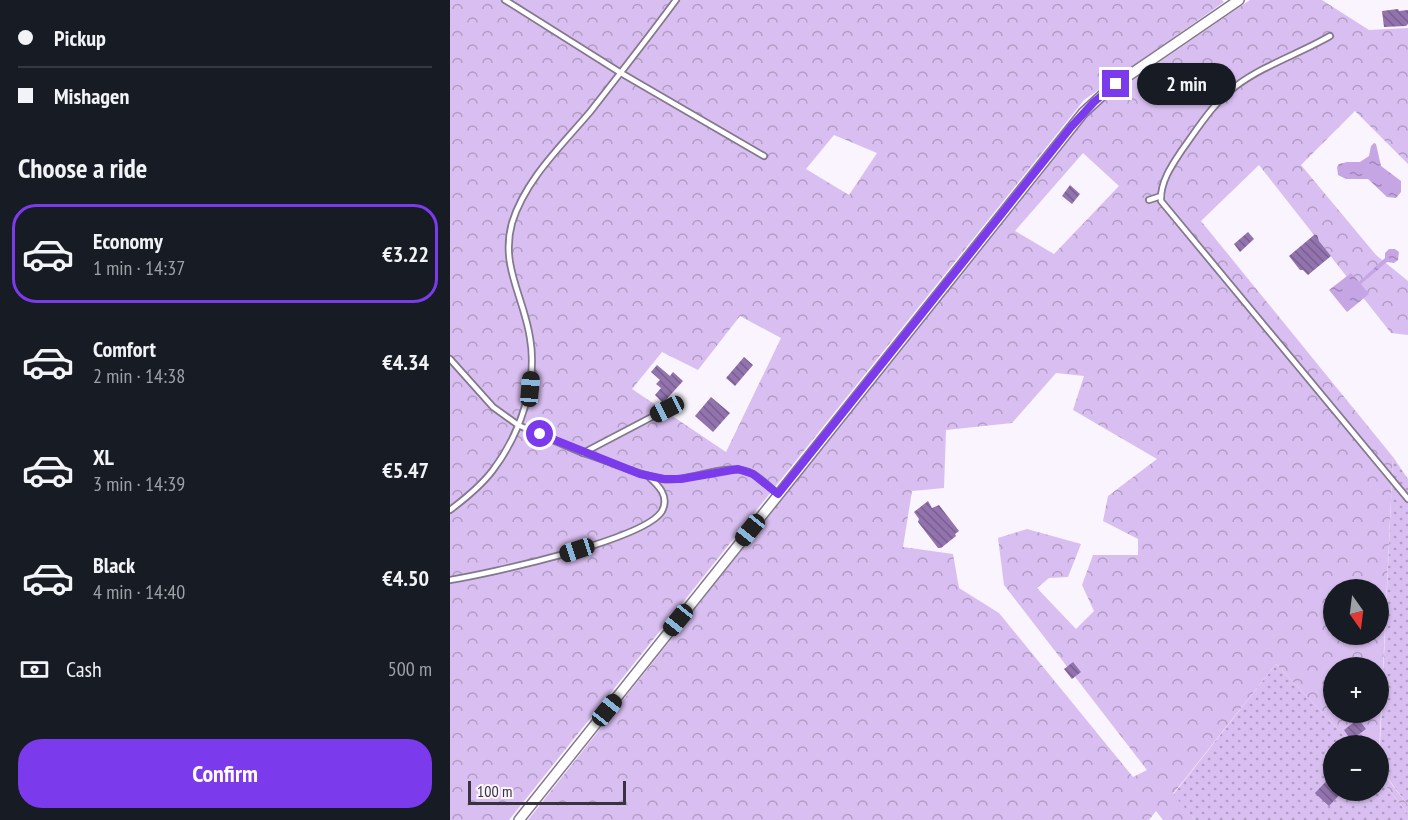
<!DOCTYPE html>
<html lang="en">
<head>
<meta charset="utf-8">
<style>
	:root { --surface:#171b24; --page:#20242c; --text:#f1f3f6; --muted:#9ea1a6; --line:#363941; --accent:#7c3aed }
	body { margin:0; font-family:"PT Sans Narrow",sans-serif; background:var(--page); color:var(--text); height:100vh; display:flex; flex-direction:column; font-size:22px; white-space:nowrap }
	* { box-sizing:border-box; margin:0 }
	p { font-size:20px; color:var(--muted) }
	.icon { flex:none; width:33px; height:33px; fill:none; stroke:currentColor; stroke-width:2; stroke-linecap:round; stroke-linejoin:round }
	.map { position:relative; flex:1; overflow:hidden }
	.details { display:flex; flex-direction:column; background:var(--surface); width:450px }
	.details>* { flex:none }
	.top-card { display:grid; align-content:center; height:132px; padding:0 18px; background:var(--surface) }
	.needle { width:39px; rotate:166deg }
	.buttons { position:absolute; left:873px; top:579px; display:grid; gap:12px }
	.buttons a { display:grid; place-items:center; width:66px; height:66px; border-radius:50%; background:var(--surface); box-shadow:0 2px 4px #0004; font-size:30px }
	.scale { position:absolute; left:18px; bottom:15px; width:158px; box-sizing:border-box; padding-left:6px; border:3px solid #38333c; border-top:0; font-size:16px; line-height:21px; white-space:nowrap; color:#38333c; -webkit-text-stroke:4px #f9f4fd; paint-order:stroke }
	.end { position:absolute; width:27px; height:27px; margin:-14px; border:8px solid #7c3aed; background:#fff; box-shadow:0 0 0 3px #fff }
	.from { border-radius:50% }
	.bubble { position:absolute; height:42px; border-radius:21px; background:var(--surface); box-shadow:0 2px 4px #0004; font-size:20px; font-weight:700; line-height:42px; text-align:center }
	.car { position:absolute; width:18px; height:36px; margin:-18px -9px; border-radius:8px; box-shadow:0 0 4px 2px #0007; background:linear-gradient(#222 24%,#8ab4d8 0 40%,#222 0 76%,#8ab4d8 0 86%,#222 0) }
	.top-card b { display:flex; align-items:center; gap:21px; height:57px; font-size:22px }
	.top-card b+b { border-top:2px solid var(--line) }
	.top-card i { width:15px; height:15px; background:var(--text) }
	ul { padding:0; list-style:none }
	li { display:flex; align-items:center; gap:18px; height:99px; margin:0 12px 9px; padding:0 6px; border:3px solid transparent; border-radius:24px }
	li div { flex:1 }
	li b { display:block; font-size:22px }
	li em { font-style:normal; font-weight:700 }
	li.current { border-color:var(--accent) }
	li>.icon { width:54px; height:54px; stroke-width:1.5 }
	h2 { padding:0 18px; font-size:27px; line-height:72px }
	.pay { display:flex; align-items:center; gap:15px; height:66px; padding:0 18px; font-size:22px }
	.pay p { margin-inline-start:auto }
	.cta { display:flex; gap:12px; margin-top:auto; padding:12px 18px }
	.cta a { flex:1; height:69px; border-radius:24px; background:var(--accent); color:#fff; font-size:24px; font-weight:700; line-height:69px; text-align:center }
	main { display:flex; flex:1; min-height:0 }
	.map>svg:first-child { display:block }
	.grass { fill:url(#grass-dots) }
	.forest { fill:url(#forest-crowns); fill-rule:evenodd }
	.water { fill:url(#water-ripples) }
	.building { fill:url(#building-back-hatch) }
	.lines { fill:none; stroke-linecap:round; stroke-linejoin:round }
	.lane-casing { stroke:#83798d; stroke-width:8 }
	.street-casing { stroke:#83798d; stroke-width:12 }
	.lane { stroke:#fff; stroke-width:4.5 }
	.street { stroke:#fff; stroke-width:9 }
	.route { stroke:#7c3aed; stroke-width:8 }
</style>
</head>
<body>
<main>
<section class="details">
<div class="top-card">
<b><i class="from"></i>Pickup</b>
<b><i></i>Mishagen</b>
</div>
<h2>Choose a ride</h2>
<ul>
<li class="current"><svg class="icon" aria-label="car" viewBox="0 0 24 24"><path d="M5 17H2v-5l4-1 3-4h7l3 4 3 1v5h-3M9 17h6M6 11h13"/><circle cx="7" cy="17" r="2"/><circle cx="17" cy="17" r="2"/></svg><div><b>Economy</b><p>1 min · 14:37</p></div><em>€3.22</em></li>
<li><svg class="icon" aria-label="car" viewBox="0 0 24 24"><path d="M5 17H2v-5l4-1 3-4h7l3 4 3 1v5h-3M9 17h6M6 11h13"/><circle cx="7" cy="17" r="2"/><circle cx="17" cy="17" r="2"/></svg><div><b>Comfort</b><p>2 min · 14:38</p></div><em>€4.34</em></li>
<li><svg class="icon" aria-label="car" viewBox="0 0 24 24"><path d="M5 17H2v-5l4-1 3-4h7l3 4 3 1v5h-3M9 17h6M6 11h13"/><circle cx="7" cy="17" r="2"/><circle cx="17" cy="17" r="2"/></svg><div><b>XL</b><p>3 min · 14:39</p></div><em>€5.47</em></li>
<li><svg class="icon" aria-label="car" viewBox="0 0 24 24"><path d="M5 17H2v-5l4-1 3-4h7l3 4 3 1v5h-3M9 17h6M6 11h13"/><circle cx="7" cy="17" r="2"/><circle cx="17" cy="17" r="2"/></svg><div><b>Black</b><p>4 min · 14:40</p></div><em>€4.50</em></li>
</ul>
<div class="pay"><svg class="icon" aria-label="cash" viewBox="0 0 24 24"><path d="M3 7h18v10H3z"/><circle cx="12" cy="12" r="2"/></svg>Cash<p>500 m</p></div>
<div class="cta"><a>Confirm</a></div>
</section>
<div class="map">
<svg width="958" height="820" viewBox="0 0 958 820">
	<defs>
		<pattern id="grass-dots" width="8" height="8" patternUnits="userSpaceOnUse" patternTransform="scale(1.5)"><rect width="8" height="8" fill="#d9bff1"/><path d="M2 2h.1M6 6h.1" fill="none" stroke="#b19cc4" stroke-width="1.8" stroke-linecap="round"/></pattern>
		<pattern id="forest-crowns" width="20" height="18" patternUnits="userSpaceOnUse" patternTransform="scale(1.5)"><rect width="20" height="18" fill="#d9bff1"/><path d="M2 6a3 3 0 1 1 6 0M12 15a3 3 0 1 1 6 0" fill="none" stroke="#b19cc4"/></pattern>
		<pattern id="water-ripples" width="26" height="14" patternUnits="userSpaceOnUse" patternTransform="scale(1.5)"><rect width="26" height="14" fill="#c6a5e4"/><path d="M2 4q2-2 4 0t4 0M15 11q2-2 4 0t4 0" fill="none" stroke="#a287ba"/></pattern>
		<pattern id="building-back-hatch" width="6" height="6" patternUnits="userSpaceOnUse" patternTransform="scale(1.5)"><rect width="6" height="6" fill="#9273ae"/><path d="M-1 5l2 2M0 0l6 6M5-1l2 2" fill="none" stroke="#785f8f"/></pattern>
	</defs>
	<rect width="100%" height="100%" fill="#f9f4fd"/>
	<!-- grass -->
	<g class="grass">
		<polygon points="943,457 958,479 958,805 929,767"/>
		<polygon points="826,664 903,745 884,746 884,790 928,790 929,777 958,814 958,820 745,820 723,795"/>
	</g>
	<!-- forest -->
	<g class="forest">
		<path d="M0,0H772L774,2L634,100L59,820H0ZM384,135L427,153L399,195L356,169ZM290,316L331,338L276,452L182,389L212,352L248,370Z"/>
		<path d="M800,0H872L919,30L958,28V164L905,111L851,165L926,255L958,281V335L941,333L809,165L751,221L943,457L929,754L928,746L903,745L826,664L723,794L745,820H713L706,811L699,820H78L642,108ZM633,153L669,186L604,254L565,231ZM606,373L634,376L623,410L707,459L658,496L653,521L688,539V555H643L632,585L644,611L626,629L587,588L599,578L618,577L631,544L577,529L548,538L554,585L697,770L683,777L549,613L509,588L503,554L453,547L462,491L494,488L496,430L562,423ZM884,590H928V634H884ZM884,668H928V712H884Z"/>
		<polygon points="928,767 958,805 958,814 929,777"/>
	</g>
	<!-- water -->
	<g class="water">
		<polygon points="924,143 926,144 931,166 951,181 951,192 946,198 937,197 918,179 896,179 888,175 887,167 889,164 897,162 910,162 919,156 921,146"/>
		<polygon points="939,249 945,249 949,252 948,260 944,263 937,262 911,284 919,294 897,312 879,290 901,273 909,282 935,258 935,253"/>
	</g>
	<!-- building -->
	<g class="building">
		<polygon points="948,9 949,11 958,10 958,24 956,26 934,27 932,11"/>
		<polygon points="620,185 630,194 622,204 612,196"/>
		<polygon points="798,232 804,239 790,252 784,244"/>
		<polygon points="864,235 867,235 869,241 881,256 858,275 853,270 850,270 839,256"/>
		<polygon points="294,357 303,365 285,386 276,378"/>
		<polygon points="207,365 220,376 223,372 233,381 213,403 205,395 211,388 206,384 210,380 201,372"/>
		<polygon points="261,397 280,413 263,432 245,416"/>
		<polygon points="478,501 482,508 489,505 509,531 505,534 506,536 491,548 488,548 468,522 469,519 464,512"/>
		<polygon points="623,662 631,672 622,679 614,669"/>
		<polygon points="908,719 916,729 901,740 894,730"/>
		<polygon points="884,773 884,790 894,790 879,806 865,793"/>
	</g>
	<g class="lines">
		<defs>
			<g id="lane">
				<polyline points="55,0 171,73 314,156"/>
				<path d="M880,36C849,54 814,65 786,86C763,103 748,128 732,150C722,165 710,182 711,201L958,499"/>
				<polyline points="699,200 711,196"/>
				<polyline points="0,359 43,407 68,425 133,453 217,409"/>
				<path d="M133,453C159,461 185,474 212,479C240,483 279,460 303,474C312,479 320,488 328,494"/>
				<path d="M0,510C16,498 31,486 43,470C70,434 88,383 80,338C74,297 50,266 62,223C75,180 112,145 140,112C169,75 198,38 226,0"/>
				<path d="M0,580C37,574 195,540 212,511C220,496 208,485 198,476"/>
			</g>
			<polyline id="street" points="69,820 633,113 659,89 789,0"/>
		</defs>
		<!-- lane casing -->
		<use href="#lane" class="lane-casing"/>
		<!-- street casing -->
		<use href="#street" class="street-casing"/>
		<!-- lane -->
		<use href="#lane" class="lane"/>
		<!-- street -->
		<use href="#street" class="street"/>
	</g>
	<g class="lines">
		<!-- route -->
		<polyline class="route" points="90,434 190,474 214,479 231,479 288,469 303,474 328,494 621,127 644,102 666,84"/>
	</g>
</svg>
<div class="buttons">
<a><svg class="needle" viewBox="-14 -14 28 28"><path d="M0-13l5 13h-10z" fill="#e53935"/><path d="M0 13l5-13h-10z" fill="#9ea1a6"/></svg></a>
<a>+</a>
<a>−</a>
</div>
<div class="scale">100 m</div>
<i class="end from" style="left:90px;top:434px"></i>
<i class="end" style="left:666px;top:84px"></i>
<div class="bubble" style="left:687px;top:63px;width:99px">2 min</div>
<i class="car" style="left:80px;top:389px;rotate:5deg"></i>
<i class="car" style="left:217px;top:409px;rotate:243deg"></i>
<i class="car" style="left:300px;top:530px;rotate:219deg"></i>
<i class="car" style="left:127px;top:550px;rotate:252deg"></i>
<i class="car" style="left:228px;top:620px;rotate:219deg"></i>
<i class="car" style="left:157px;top:710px;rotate:39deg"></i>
</div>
</main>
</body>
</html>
